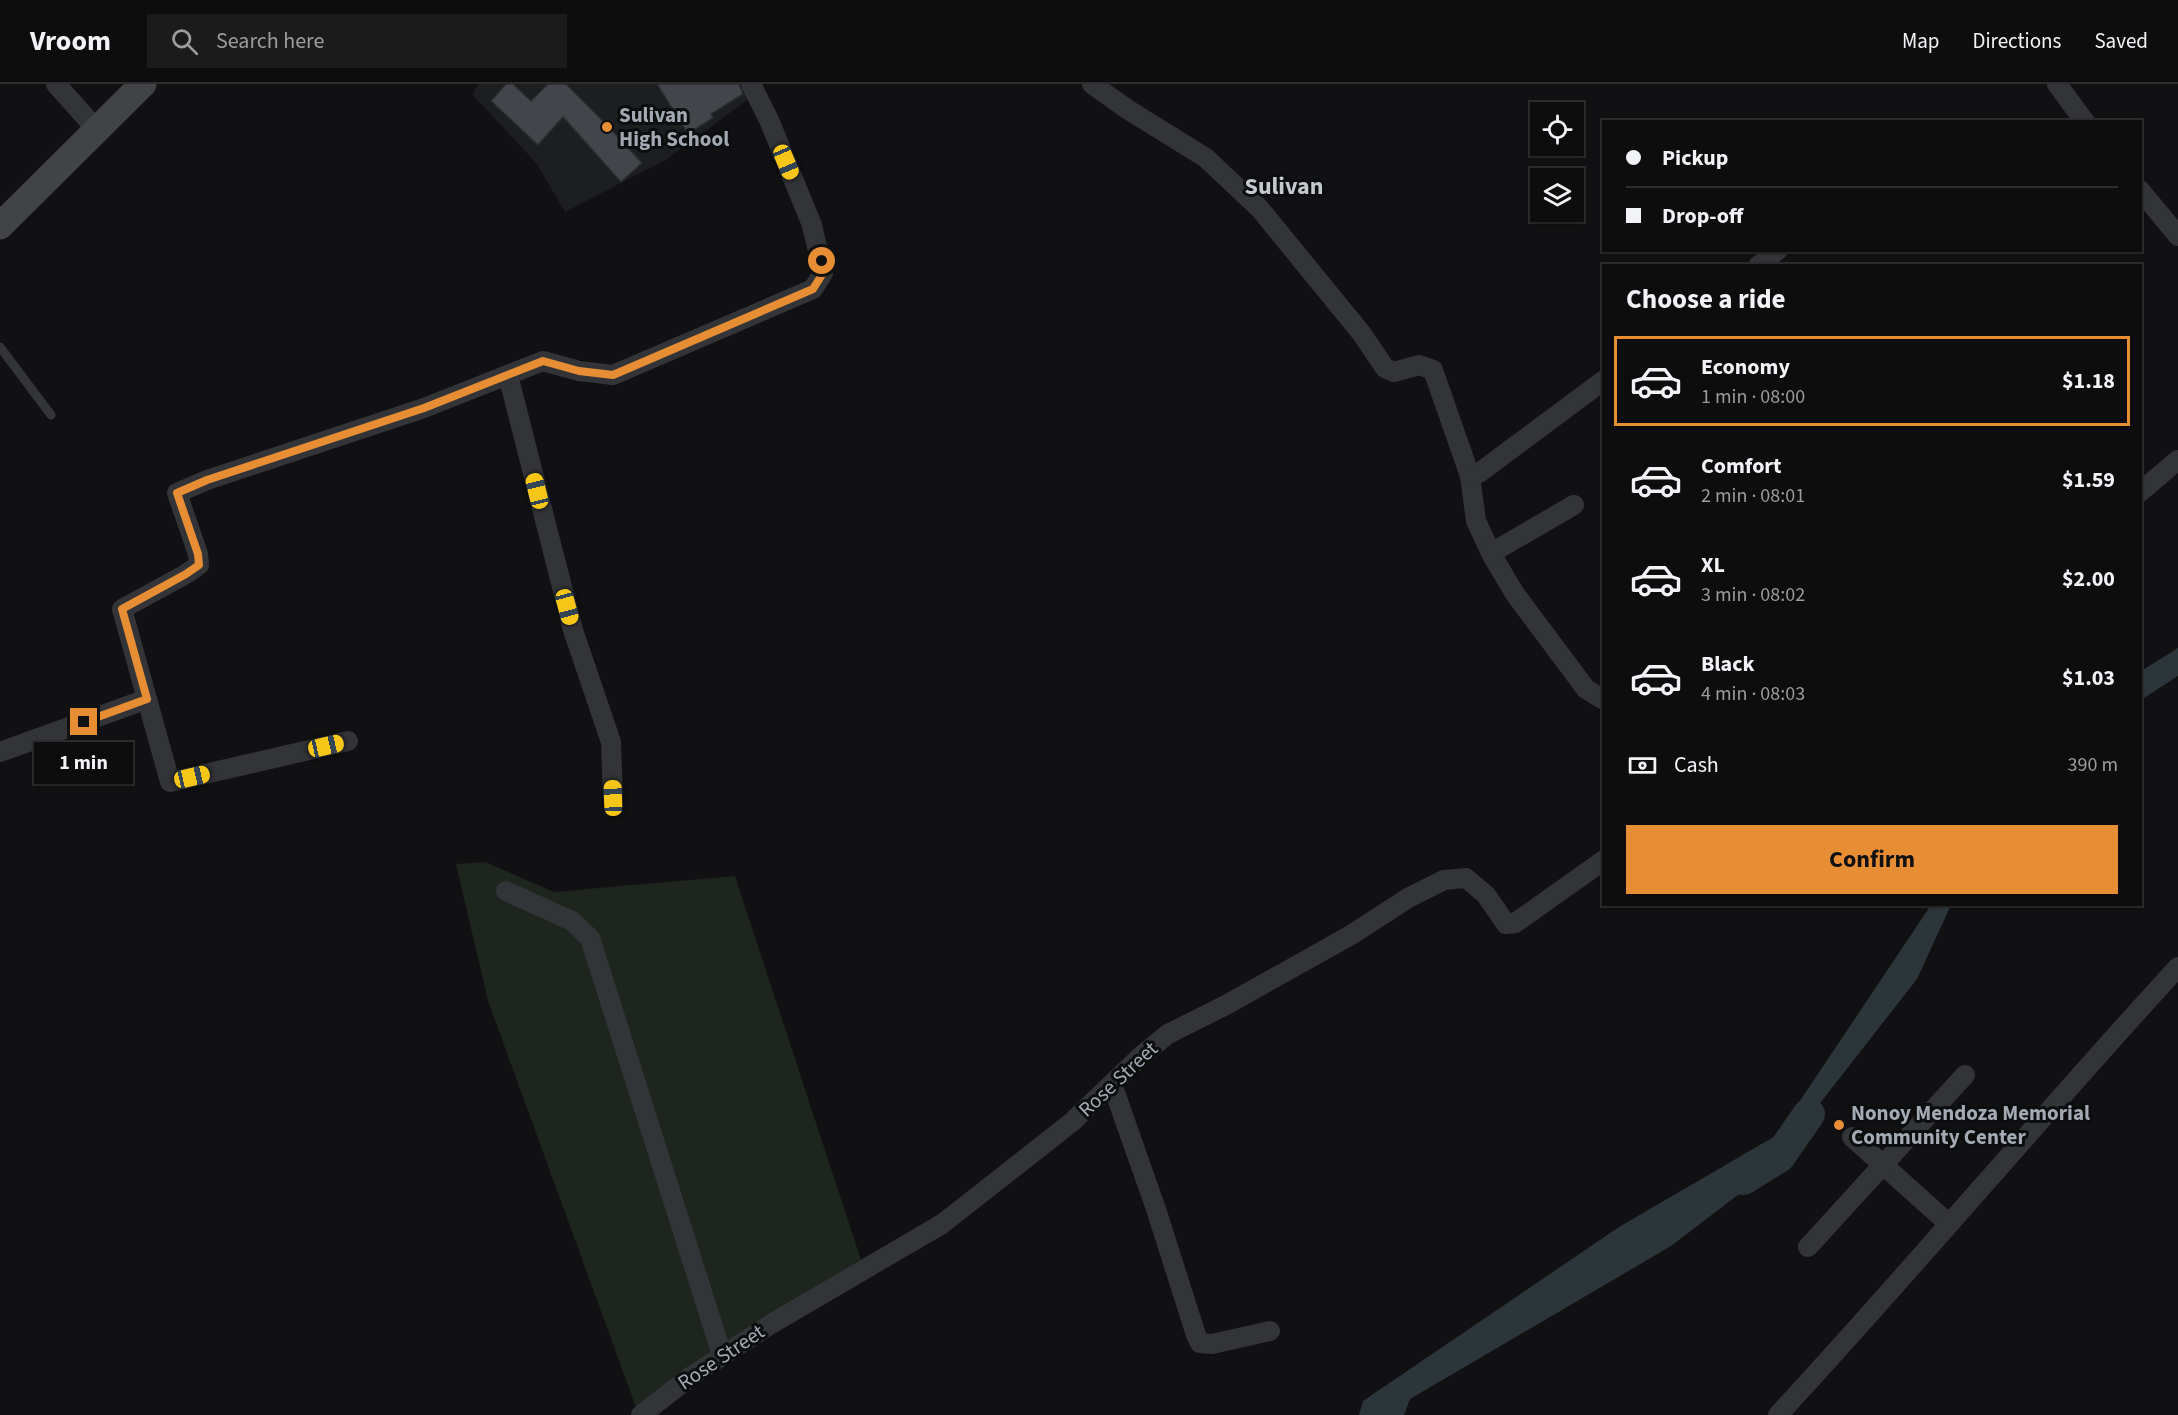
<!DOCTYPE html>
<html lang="en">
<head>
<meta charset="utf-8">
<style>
	:root { --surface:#0d0d0e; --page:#1b1b1c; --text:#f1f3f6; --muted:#9a9c9e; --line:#2d2d2e; --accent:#e78e35 }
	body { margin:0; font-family:"Source Sans 3",sans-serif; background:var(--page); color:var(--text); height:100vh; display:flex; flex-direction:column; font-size:22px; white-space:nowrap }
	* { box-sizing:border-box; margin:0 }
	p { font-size:20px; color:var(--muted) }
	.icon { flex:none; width:33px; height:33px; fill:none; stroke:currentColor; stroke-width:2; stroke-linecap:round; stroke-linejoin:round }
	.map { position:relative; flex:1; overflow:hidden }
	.panel { position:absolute; left:1602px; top:180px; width:540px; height:642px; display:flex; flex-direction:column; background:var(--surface); border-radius:0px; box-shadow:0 2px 4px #0004,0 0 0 2px var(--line) }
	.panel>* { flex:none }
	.hud { position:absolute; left:1602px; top:36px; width:540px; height:132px; border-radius:0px; box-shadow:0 2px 4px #0004,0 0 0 2px var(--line); display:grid; align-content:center; height:132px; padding:0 24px; background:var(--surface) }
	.fabs { position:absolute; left:1530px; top:18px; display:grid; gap:12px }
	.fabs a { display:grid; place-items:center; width:54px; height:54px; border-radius:0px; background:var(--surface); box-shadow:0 2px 4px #0004,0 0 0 2px var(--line); font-size:30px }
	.end { position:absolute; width:27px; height:27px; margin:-14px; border:8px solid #e78e35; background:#111; box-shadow:0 0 0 3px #111 }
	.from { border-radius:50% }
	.bubble { position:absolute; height:42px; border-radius:0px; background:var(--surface); box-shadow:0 2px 4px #0004,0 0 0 2px var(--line); font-size:20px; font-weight:700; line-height:42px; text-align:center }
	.car { position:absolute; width:18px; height:36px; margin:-18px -9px; border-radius:8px; box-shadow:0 0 4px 2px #0007; background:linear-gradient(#f5c518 24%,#345 0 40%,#f5c518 0 76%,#345 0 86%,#f5c518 0) }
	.hud b { display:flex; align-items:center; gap:21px; height:57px; font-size:22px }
	.hud b+b { border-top:2px solid var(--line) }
	.hud i { width:15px; height:15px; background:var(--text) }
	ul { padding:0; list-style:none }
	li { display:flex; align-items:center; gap:18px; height:90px; margin:0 12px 9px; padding:0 12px; border:3px solid transparent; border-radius:0px }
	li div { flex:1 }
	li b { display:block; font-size:22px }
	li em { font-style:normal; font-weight:700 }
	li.on { border-color:var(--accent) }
	li>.icon { width:54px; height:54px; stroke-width:1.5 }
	h2 { padding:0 24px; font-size:27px; line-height:72px }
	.pay { display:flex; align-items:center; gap:15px; height:66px; padding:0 24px; font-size:22px }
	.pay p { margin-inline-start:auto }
	.button { display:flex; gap:12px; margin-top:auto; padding:12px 24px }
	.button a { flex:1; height:69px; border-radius:0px; background:var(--accent); color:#111; font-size:24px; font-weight:700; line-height:69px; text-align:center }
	header { display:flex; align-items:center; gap:36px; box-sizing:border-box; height:84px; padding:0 30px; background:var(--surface); border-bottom:2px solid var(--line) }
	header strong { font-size:28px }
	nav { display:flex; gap:33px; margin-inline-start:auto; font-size:21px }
	.search { width:420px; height:54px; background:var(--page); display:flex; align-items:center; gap:15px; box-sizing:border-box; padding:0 21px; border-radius:0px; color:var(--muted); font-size:22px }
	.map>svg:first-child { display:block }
	.built { fill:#1d1e20 }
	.green { fill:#1e251e }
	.water { fill:#2c363a }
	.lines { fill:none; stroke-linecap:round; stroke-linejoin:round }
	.river { stroke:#2c363a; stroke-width:32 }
	.building { fill:#424549; stroke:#2b2c2f; stroke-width:1.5 }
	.lane { stroke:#333437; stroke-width:9 }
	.street { stroke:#333437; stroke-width:20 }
	.secondary { stroke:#414347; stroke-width:27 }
	.route { stroke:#e78e35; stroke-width:8 }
	.poi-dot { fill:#e78e35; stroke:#0c0d0e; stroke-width:2 }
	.labels { text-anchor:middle; stroke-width:6; stroke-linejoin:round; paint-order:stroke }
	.poi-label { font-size:21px; font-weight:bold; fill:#a3aab3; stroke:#0c0d0e; text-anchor:start }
	.street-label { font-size:21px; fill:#a3aab3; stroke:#0c0d0e }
	.quarter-label { font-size:24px; font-weight:bold; fill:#c4c9cf; stroke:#0c0d0e }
</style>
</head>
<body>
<header>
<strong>Vroom</strong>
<div class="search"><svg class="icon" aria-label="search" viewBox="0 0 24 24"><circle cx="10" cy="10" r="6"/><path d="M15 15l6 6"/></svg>Search here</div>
<nav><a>Map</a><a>Directions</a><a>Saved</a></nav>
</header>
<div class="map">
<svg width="2178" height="1331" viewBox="0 0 2178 1331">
	<rect width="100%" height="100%" fill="#111113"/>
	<!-- built -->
	<polygon class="built" points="479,0 748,0 754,11 667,75 565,128 537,80 472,10"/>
	<!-- green -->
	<polygon class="green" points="485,778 554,808 735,792 861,1176 727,1260 597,853 568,843 584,859 713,1270 637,1326 488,917 456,780"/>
	<!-- water -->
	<g class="water">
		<polygon points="2178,564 2178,592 2141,616 2141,587"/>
		<polygon points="1931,821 1951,821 1917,895 1764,1091 1671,1162 1410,1315 1404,1331 1359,1331 1363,1317 1619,1143 1777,1051"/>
	</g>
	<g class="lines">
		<!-- river -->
		<polyline class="river" points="1743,1095 1779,1073 1809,1030"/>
	</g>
	<!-- building -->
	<g class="building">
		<polygon points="506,0 513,0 531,17 548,0 566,0 604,38 642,79 621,98 563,33 538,61 491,17"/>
		<polygon points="657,0 739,0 743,10 711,30 713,34 688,50"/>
	</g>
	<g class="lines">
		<!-- lane -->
		<polyline class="lane" points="0,263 51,331"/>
		<!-- street -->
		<g class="street">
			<polyline points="56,0 97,46"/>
			<polyline points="1092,0 1127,25 1206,74 1260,125 1362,250 1385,284 1394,288 1419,281 1433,286 1470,392 1476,437 1493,473 1515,510 1586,605 1604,616"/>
			<polyline points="2057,0 2085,38"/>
			<polyline points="2140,106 2178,152"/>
			<polyline points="1758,182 1778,166"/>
			<polyline points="508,291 573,546 611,658 613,714"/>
			<polyline points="1470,392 1479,389 1604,296"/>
			<polyline points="2140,408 2178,376"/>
			<polyline points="1491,469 1574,421"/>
			<polyline points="348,657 170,698 122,525 186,490 199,481 198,470 177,409 207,396 424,324 543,277 579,287 613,291 813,205 823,189 812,141 769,36 751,0"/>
			<polyline points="0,668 147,615"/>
			<polyline points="506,807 572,837 590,854 722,1271"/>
			<polyline points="1112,1000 1156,1125 1196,1251 1200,1259 1212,1260 1270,1247"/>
			<polyline points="1852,1053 1949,1140"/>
			<polyline points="1808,1163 1965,991"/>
			<polyline points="641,1331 690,1293 771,1240 942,1140 1072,1038 1142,971 1168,950 1226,921 1351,851 1408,814 1444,796 1466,794 1486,811 1506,840 1515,839 1604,776"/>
			<path d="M1778,1331C1914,1184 2042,1031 2178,883"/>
		</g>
		<!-- secondary -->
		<polyline class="secondary" points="0,142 143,0"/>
	</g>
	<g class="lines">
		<!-- route -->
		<polyline class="route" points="84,638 147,615 122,525 186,490 199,481 198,470 177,409 207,396 424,324 543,277 579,287 613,291 813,205 823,189 822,177"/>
	</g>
	<!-- markers -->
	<g class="poi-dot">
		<circle cx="607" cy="43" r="6"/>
		<circle cx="1839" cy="1041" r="6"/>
	</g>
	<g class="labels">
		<!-- poi labels -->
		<g class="poi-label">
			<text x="619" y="38">Sulivan<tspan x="619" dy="24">High School</tspan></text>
			<text x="1851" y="1036">Nonoy Mendoza Memorial<tspan x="1851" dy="24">Community Center</tspan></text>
		</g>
		<!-- street labels -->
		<g class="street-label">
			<text transform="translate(1118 995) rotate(-43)" y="7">Rose Street</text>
			<text transform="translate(721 1273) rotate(-34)" y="7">Rose Street</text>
		</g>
		<!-- quarter labels -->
		<g class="quarter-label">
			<text x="1284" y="110">Sulivan</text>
		</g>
	</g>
</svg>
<div class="fabs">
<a><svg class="icon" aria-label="locate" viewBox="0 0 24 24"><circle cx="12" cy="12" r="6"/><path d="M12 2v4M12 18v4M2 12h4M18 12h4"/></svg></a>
<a><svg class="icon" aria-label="layers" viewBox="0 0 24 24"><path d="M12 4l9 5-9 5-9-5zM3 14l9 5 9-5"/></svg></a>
</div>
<i class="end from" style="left:822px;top:177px"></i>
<i class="end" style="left:84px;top:638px"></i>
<div class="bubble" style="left:34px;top:658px;width:99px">1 min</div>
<i class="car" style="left:786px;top:78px;rotate:157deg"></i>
<i class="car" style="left:537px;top:407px;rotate:346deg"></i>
<i class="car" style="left:567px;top:523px;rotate:165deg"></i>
<i class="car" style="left:326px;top:662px;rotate:77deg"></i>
<i class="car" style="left:192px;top:693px;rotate:77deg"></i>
<i class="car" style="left:613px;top:714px;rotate:358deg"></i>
<div class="hud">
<b><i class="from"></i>Pickup</b>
<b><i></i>Drop-off</b>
</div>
<section class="panel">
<h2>Choose a ride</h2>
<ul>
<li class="on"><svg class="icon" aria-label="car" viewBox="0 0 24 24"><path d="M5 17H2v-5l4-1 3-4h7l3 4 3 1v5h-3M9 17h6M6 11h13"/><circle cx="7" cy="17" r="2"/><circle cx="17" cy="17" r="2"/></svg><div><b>Economy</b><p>1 min · 08:00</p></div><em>$1.18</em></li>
<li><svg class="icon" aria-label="car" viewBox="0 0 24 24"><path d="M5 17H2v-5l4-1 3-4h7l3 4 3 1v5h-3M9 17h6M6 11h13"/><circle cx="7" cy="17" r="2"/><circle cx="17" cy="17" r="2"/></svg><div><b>Comfort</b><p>2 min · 08:01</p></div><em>$1.59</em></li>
<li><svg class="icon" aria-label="car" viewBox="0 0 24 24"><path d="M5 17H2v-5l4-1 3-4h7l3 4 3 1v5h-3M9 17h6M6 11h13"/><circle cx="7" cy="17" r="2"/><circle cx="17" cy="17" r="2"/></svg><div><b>XL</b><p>3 min · 08:02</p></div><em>$2.00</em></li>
<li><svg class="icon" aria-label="car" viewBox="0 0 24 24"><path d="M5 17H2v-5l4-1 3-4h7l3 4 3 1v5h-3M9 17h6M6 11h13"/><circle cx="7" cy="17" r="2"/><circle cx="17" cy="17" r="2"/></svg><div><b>Black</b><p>4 min · 08:03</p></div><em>$1.03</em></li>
</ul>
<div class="pay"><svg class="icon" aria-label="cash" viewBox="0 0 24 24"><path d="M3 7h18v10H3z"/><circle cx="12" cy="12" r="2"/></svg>Cash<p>390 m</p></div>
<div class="button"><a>Confirm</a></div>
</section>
</div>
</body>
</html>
